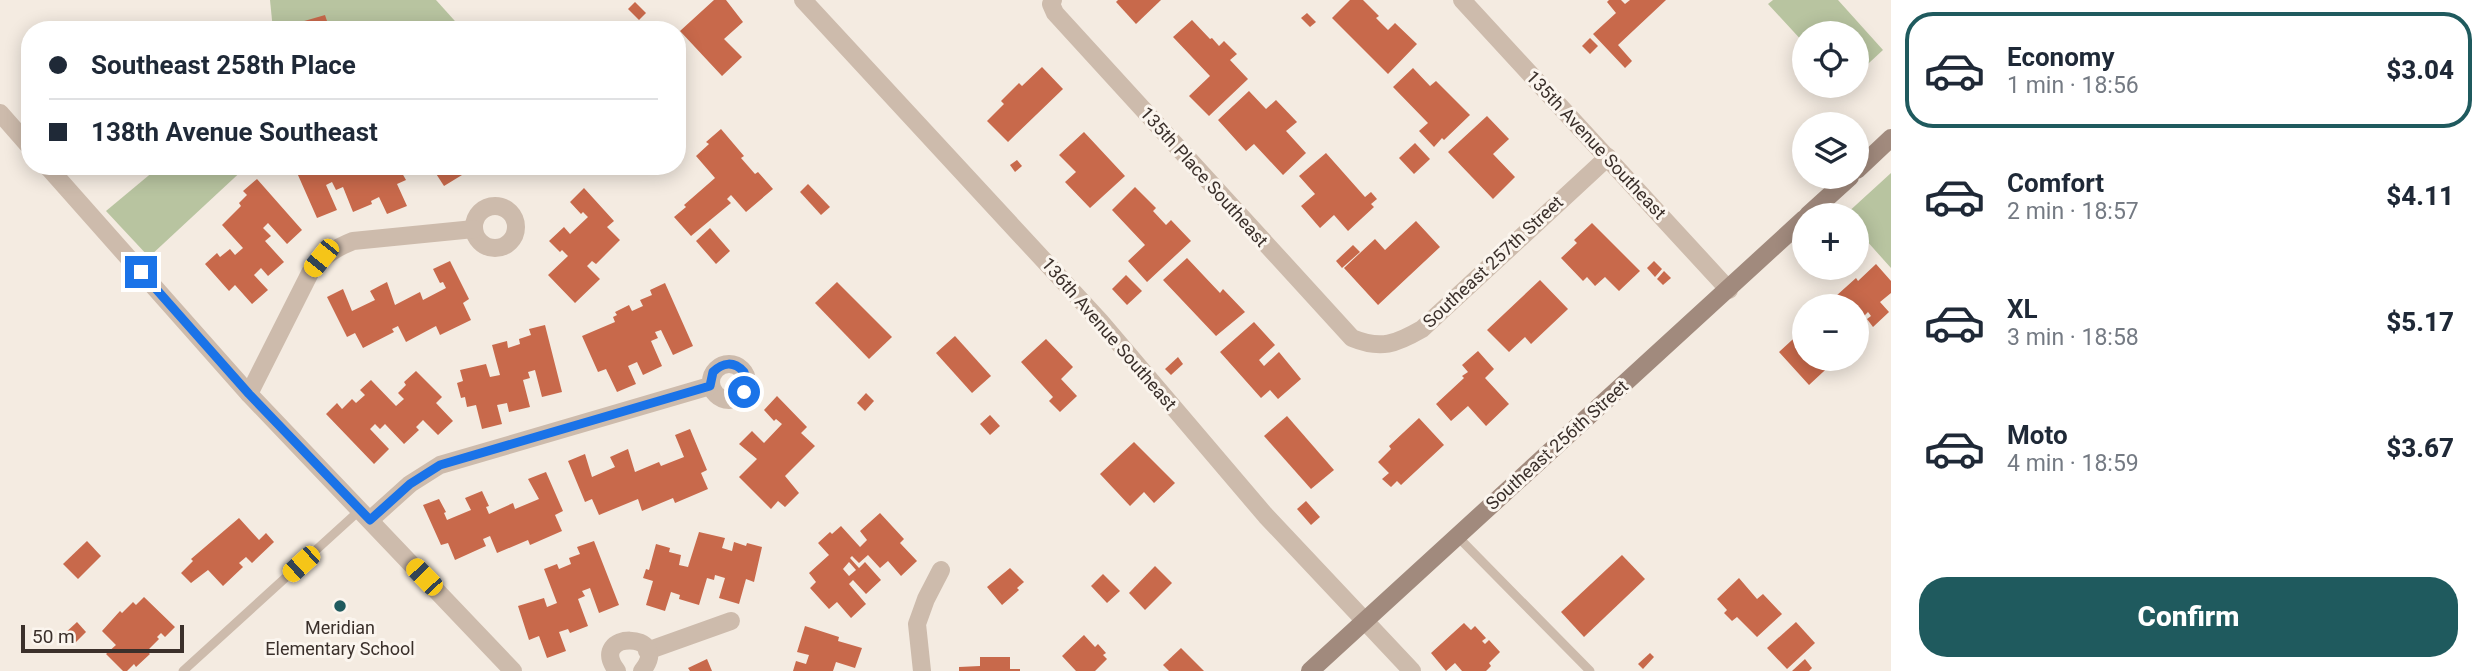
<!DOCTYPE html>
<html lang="en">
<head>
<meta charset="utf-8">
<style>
	:root { --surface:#fff; --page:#f2f2f3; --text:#1f2937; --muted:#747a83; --line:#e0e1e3; --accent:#1f5a5e }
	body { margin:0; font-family:Roboto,sans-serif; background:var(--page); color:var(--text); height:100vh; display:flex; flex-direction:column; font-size:26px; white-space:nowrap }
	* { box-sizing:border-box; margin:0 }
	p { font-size:23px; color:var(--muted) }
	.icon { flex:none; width:38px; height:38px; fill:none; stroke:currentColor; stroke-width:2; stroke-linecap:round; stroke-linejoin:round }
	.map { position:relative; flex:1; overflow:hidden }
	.details { display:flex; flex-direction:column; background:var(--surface); width:595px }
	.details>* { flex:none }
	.top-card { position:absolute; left:21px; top:21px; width:665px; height:154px; border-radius:28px; box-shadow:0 4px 18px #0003; display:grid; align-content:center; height:154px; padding:0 28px; background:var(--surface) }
	.controls { position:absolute; left:1792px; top:21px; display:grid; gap:14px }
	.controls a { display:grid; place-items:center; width:77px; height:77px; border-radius:50%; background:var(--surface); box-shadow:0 4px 18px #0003; font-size:35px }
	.scale { position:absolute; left:21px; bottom:18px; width:163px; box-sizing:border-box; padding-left:7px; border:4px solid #3b302b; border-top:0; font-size:19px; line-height:24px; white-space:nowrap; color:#3b302b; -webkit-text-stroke:5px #fbf5ee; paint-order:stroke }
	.end { position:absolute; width:32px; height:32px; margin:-16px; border:9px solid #1a73e8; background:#fff; box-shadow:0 0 0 4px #fff }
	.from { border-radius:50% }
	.car { position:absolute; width:21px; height:42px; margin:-21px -10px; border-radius:9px; box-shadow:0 0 5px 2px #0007; background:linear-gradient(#f5c518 24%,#345 0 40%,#f5c518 0 76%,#345 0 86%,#f5c518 0) }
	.top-card b { display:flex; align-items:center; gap:24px; height:66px; font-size:26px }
	.top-card b+b { border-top:2px solid var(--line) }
	.top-card i { width:18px; height:18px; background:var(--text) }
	ul { padding:12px 0 0; list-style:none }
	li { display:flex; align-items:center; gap:21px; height:116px; margin:0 14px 10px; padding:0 14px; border:4px solid transparent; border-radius:28px }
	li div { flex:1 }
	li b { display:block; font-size:26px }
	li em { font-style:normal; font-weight:800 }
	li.active { border-color:var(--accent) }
	li>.icon { width:63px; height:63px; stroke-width:1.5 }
	.cta { display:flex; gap:14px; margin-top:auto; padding:14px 28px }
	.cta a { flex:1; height:80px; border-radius:28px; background:var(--accent); color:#fff; font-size:28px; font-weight:800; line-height:80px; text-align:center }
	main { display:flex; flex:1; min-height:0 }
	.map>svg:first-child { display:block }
	.green { fill:#b8c4a0 }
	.building { fill:#c8694b; fill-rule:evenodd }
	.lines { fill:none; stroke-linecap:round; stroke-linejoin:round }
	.service { stroke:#cdbbac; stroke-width:9 }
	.minor { stroke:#cdbbac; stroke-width:18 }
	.secondary { stroke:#a18a7d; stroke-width:18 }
	.route { stroke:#1a73e8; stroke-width:9 }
	.poi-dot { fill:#1f5a5e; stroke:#fbf5ee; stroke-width:2.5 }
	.labels { text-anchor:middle; stroke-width:6; stroke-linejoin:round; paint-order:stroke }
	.street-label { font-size:18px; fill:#3b302b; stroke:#fbf5ee }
	.poi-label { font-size:18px; fill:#3b302b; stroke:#fbf5ee }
</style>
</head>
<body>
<main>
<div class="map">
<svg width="1891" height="671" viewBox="0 0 1891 671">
	<rect width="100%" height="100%" fill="#f4ebe1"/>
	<!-- green -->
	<g class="green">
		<polygon points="270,0 436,0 463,30 273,30"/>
		<polygon points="1773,0 1838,0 1883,50 1857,74 1857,33 1804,33 1804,43 1768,4"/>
		<polygon points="160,166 247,166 149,257 106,211"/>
		<polygon points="1891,173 1891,268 1857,230 1857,215 1845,215"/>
	</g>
	<!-- building -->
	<g class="building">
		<polygon points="714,0 726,0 743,22 724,39 742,57 722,76 680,31"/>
		<polygon points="1118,0 1161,0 1136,24 1116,2"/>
		<polygon points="1350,0 1363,0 1379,16 1376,18 1388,30 1395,23 1417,44 1388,74 1332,18"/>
		<polygon points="1609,0 1621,0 1625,4 1630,0 1666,0 1618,45 1632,61 1625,68 1593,34 1616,13 1607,2"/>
		<polygon points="635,2 646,13 639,20 628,9"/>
		<polygon points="1307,13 1316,22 1310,27 1301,18"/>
		<polygon points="325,15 330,30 288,30 287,26"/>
		<polygon points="1192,20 1210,39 1212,38 1219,46 1224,41 1237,54 1230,60 1248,79 1209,116 1189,96 1210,76 1173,37"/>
		<polygon points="1590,38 1598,46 1590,54 1582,46"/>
		<polygon points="1042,67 1063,89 1008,142 987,121 1004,104 1001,101 1019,83 1022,86"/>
		<polygon points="1413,68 1430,86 1436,81 1470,115 1444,140 1442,138 1434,147 1419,131 1428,123 1393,87"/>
		<polygon points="1249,91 1266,109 1276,100 1297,122 1286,131 1306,153 1283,175 1254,144 1246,151 1218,120"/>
		<polygon points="1487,116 1509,139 1493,154 1515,177 1493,199 1448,152"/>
		<polygon points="721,129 744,156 741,158 755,174 758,172 773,189 746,212 731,195 727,199 731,203 691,236 674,217 686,207 684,205 715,178 696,156 709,144 706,142"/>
		<polygon points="1084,132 1125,176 1090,208 1065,182 1076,172 1059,155"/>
		<polygon points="1415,143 1430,159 1414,174 1399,158"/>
		<polygon points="1326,153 1365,197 1371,192 1377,199 1371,204 1374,207 1348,231 1334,215 1320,228 1301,206 1315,194 1299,176"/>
		<polygon points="1017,160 1022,166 1015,172 1010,165"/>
		<polygon points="294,166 357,166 360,173 368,170 366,166 398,166 406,180 397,184 407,206 387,214 379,197 371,201 372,204 353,212 343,187 336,190 332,182 326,185 337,210 317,218"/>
		<polygon points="431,166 456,166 462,175 444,186"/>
		<polygon points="257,179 302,230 287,244 268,223 263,228 271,236 265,241 284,262 268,276 261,268 254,275 268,290 252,304 235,285 229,291 205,264 217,253 220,257 230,249 235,255 243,248 222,225 241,206 239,203 247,195 243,191"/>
		<polygon points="808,184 830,207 821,215 800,192"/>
		<polygon points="1135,187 1156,208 1153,211 1166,225 1171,220 1191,241 1147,282 1128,261 1145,245 1112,210"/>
		<polygon points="584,188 614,221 607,227 620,240 596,264 592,261 587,266 600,279 575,303 548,275 568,256 562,250 560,252 549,241 564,227 570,234 588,217 583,212 581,214 570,202"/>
		<polygon points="1416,221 1440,247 1378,305 1344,268 1375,239 1385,250"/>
		<polygon points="1592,223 1640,271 1619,291 1605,277 1595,286 1587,277 1583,281 1561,258 1577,243 1574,240"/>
		<polygon points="710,228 730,251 716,264 696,241"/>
		<polygon points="1353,245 1360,252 1342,268 1336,261"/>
		<polygon points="1187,258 1220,293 1223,289 1245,312 1216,336 1163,280"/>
		<polygon points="450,261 469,299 463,303 471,320 440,335 436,326 406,342 398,326 392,329 394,332 363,348 355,333 347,337 327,297 343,289 352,311 375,300 370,291 387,282 395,305 420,292 423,300 446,288 443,282 440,283 433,269"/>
		<polygon points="1654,261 1662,269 1655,277 1647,268"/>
		<polygon points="1876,264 1891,281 1891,293 1880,302 1889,312 1873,327 1867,319 1871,316 1868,312 1857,323 1857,306 1830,306 1838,299 1836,296 1856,278 1858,281"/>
		<polygon points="1664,271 1671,278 1663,285 1657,279"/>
		<polygon points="1126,275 1142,291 1127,305 1112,289"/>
		<polygon points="1540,280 1568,309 1531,344 1525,337 1509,352 1487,330"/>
		<polygon points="837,282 892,337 869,359 815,303"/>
		<polygon points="665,283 693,346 673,355 661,330 655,332 658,338 651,341 662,366 643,375 637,362 628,366 636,384 617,392 606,369 598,372 582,336 615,322 613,317 617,315 615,312 629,305 632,311 643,306 640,300 652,295 650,290"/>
		<polygon points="1254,322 1275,345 1259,360 1264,366 1279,352 1301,379 1278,399 1270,390 1261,398 1220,352"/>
		<polygon points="545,325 562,392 542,397 535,370 528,372 530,378 523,380 530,407 509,412 507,403 497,405 502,424 482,429 476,405 467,407 465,397 461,398 457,383 463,381 460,370 486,364 490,377 500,375 492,345 507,341 508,348 520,344 519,339 531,335 529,329"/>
		<polygon points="1804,329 1804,359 1837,359 1809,385 1779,352"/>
		<polygon points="955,336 991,376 972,393 936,353"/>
		<polygon points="1046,339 1073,367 1061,379 1077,396 1060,412 1049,401 1053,397 1021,362"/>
		<polygon points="1478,351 1494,369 1485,378 1509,404 1486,426 1468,406 1451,421 1436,404 1464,378 1462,376 1468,372 1462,365"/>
		<polygon points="1178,357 1183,364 1171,375 1165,369"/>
		<polygon points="416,371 442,397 436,403 453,421 438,435 423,420 416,427 419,430 404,444 385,424 380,429 375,424 370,429 389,449 374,464 326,414 337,403 342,409 352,399 356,403 365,395 360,390 371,380 396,406 404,399 398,393 406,385 404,382"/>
		<polygon points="866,393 874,401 865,411 857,403"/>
		<polygon points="777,396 807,427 801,433 815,446 785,476 799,493 785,507 778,501 771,509 739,477 757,459 739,444 752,431 764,443 782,424 776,419 774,421 764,410"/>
		<polygon points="990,415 1000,426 990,435 980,424"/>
		<polygon points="1287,416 1334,470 1311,489 1264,436"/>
		<polygon points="1419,418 1444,445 1401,485 1397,481 1391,487 1382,479 1389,473 1378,462 1391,449 1389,446"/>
		<polygon points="690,429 707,470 701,473 708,489 675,503 673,498 642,511 638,499 599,515 592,499 585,502 568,461 585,454 592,477 615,467 610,457 628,449 635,472 659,462 661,466 684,457 675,435"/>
		<polygon points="1134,442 1175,483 1154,503 1144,492 1130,506 1100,474"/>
		<polygon points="546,472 563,511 555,515 562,531 530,545 528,540 497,553 490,536 483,539 486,546 455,560 448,543 441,545 423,505 439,499 446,512 444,513 447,520 471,510 465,498 482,491 489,506 486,507 489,514 513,503 515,509 539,499 528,479"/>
		<polygon points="1306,501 1320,517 1311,525 1297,509"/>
		<path d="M880,513L904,539L900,543L917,561L901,576L888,561L880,568L868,555L859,563L852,556L850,558L859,568L865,562L881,580L866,594L853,580L849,584L866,604L851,618L837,602L829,609L810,588L816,582L809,573L829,555L818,543L830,532L832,534L841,526L860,547L867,540L860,531ZM849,562L856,570L849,576L843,569Z"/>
		<polygon points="239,518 259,540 266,533 274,542 252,563 246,557 239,563 243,567 223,586 208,570 191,583 181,573 193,561 191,559"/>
		<polygon points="699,532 725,538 722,548 732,551 734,542 746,546 747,543 762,547 754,582 746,579 739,604 719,598 725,578 715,575 714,580 707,578 699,605 679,599 680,595 671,592 665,611 646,605 653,581 643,578 646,569 649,570 656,544 670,548 669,552 681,555 679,565 688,567"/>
		<polygon points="87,541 101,556 78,579 63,564"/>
		<polygon points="594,541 619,605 599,613 590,588 582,591 585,596 578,599 588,626 570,633 568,629 559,632 566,651 547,658 539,636 529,640 518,606 544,598 547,607 557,603 544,569 557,564 559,569 571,564 569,558 580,554 577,547"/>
		<polygon points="1622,555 1645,579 1584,637 1561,612"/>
		<polygon points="1155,566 1172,583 1145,610 1129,593"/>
		<polygon points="1010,568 1024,582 1017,588 1019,590 1002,605 987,587"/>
		<polygon points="1103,574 1120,591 1107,603 1091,586"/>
		<polygon points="1739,578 1757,599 1763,594 1782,614 1757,637 1737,617 1732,621 1724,613 1727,610 1717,599"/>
		<polygon points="144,597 175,627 165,637 161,633 157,637 159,639 147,651 150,654 136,667 134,664 127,671 123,671 106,654 116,645 102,631 120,611 122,613 133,602 136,605"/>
		<polygon points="77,622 86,632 73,645 63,635"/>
		<polygon points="1796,622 1815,643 1787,669 1767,648"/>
		<polygon points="1464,623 1471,630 1475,626 1486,638 1482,641 1485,644 1489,640 1500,652 1489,663 1491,666 1486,671 1462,671 1455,663 1446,671 1431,653"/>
		<polygon points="805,626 839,637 838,641 862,648 855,668 836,662 833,671 793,671 796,661 806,664 809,655 797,652"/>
		<polygon points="1084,635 1095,647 1098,644 1106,653 1103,655 1107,659 1095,671 1076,671 1062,656"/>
		<polygon points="1181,648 1204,671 1169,671 1163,665"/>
		<polygon points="1650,653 1654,657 1643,669 1638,664"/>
		<polygon points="980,657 1010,657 1010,669 1020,669 1020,671 959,671 959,667 980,666"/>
		<polygon points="707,659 712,671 690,671 688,668"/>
		<polygon points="1805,659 1812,668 1809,671 1792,671"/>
	</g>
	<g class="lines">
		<!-- service -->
		<g class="service">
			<polyline points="1457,536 1590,671"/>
			<polyline points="183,671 360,510"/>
		</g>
		<!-- minor -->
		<g class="minor">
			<polyline points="803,0 1100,321 1266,516 1412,671"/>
			<path d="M1053,0L1051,4L1055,13L1352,338C1381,350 1396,344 1422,329L1608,157"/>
			<polyline points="1462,0 1729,290"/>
			<polyline points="0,113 30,147"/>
			<polyline points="47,166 249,394 513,671"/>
			<circle cx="495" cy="227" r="21"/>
			<circle cx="729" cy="382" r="18"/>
			<path d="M249,394L311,271C324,256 335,248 353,241L474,229"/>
			<polyline points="370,520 410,484 440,465 710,386"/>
			<polyline points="647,651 731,621"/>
			<path d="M617,671C586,630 674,631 642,671"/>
			<polyline points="922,671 917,624 926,599 941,570"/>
		</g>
		<!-- secondary -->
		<g class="secondary">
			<polyline points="1857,170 1891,138"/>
			<polyline points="1808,215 1850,177"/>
			<polyline points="1310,671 1804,219"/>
		</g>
	</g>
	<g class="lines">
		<!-- route -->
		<path class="route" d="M141,272L249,394L370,520L410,484L440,465L710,386L713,372C723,362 734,361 744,372L747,385L744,392"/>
	</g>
	<!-- markers -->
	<circle class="poi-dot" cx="340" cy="606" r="7"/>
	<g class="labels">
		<!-- street labels -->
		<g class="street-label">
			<text transform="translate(1596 145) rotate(47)" y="6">135th Avenue Southeast</text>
			<text transform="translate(1204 177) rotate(48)" y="6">135th Place Southeast</text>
			<text transform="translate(1493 262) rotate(-43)" y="6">Southeast 257th Street</text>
			<text transform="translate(1109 334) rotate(49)" y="6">136th Avenue Southeast</text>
			<text transform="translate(1557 445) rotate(-42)" y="6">Southeast 256th Street</text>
		</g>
		<!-- poi labels -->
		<g class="poi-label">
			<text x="340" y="634">Meridian<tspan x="340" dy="21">Elementary School</tspan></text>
		</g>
	</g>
</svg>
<div class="controls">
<a><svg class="icon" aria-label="locate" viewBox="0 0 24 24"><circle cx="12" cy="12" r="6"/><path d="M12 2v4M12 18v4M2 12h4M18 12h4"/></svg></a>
<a><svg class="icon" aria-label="layers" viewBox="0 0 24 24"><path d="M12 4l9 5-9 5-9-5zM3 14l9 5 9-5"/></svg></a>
<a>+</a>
<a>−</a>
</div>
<div class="scale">50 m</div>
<i class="end from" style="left:744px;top:392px"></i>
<i class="end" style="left:141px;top:272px"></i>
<i class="car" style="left:321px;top:258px;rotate:219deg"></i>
<i class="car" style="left:301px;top:564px;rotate:228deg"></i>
<i class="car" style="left:424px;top:577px;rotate:316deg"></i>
<div class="top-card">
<b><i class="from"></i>Southeast 258th Place</b>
<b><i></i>138th Avenue Southeast</b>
</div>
</div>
<section class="details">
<ul>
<li class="active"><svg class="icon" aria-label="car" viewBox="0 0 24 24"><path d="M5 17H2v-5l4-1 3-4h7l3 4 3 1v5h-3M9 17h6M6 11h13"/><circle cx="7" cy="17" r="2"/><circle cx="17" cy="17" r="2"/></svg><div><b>Economy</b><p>1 min · 18:56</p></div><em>$3.04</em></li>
<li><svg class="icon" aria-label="car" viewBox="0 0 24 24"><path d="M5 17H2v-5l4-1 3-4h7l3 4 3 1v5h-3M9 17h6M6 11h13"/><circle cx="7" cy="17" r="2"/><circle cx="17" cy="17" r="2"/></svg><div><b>Comfort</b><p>2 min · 18:57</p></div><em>$4.11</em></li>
<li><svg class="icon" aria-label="car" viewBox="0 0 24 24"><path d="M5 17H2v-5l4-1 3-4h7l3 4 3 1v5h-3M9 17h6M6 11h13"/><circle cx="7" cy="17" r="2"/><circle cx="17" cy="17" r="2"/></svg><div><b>XL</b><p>3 min · 18:58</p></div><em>$5.17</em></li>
<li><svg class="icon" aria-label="car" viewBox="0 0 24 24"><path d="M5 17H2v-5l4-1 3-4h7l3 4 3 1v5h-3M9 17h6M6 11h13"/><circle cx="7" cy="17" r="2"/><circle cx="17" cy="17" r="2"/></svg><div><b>Moto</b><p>4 min · 18:59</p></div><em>$3.67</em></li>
</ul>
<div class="cta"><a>Confirm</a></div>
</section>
</main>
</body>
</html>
